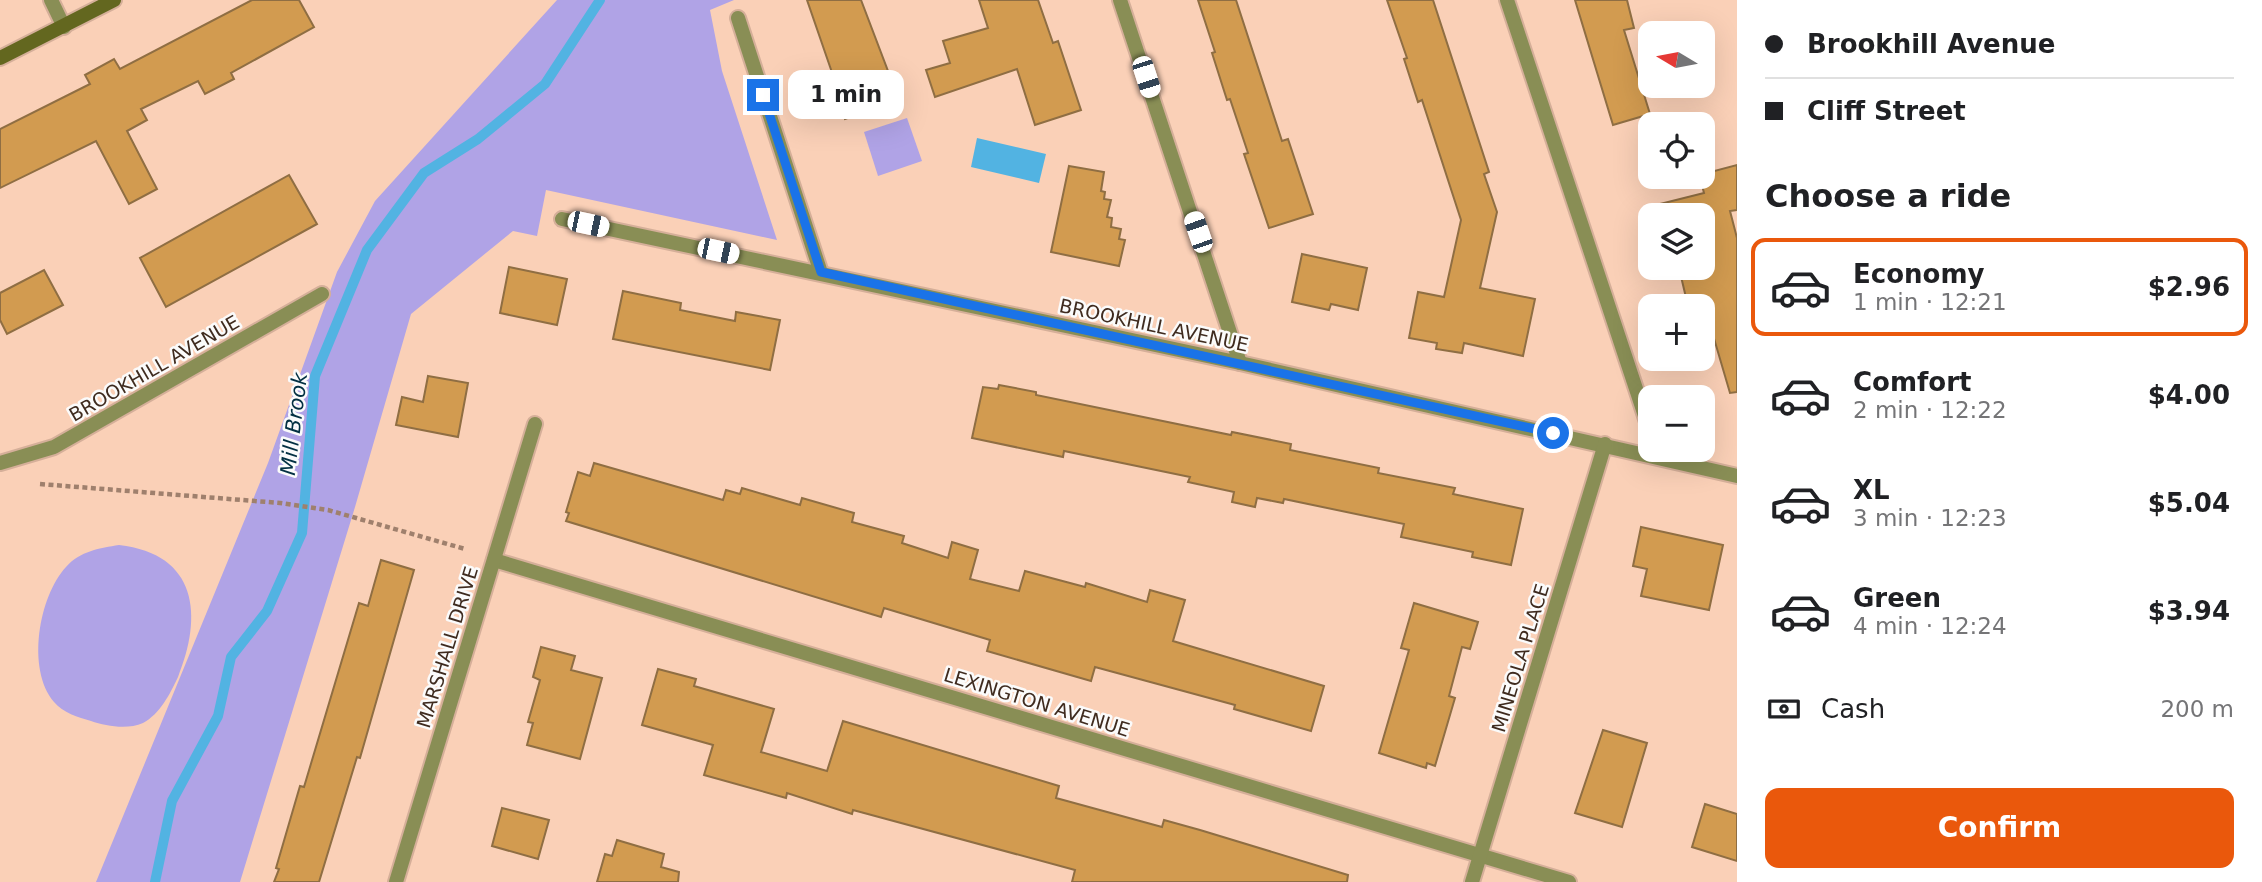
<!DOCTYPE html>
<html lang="en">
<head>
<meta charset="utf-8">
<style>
	:root { --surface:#fff; --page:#f6f6f6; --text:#202124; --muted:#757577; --line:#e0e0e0; --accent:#ea580c }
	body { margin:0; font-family:"DejaVu Sans",sans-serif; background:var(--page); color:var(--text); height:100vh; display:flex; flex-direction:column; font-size:26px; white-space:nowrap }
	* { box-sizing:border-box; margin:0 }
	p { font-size:23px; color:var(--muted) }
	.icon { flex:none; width:38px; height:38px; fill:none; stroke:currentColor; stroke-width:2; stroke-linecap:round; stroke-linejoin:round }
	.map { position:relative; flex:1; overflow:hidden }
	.panel { display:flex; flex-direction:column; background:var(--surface); width:525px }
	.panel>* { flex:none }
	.top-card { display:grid; align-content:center; height:154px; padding:0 28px; background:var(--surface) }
	.needle { width:46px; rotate:280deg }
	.tools { position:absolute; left:1638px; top:21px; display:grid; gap:14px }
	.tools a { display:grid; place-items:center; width:77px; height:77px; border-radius:14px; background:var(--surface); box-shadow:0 7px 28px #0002; font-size:35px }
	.end { position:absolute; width:32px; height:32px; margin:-16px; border:9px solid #1a73e8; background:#fff; box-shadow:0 0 0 4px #fff }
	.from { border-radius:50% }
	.bubble { position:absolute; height:49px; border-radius:14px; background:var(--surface); box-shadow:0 7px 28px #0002; font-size:23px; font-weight:800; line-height:49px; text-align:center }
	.car { position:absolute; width:21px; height:42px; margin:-21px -10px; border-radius:9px; box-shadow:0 0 5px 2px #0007; background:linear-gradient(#fff 24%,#345 0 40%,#fff 0 76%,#345 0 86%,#fff 0) }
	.top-card b { display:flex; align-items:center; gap:24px; height:66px; font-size:26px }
	.top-card b+b { border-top:2px solid var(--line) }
	.top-card i { width:18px; height:18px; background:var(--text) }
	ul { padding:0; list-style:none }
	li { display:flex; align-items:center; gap:21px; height:98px; margin:0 14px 10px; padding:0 14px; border:4px solid transparent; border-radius:14px }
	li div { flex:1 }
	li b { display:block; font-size:26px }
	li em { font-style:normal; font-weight:800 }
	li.selected { border-color:var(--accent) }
	li>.icon { width:63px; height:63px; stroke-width:1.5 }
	h2 { padding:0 28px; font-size:32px; line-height:84px }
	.pay { display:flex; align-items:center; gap:18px; height:77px; padding:0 28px; font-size:26px }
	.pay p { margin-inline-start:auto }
	.cta { display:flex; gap:14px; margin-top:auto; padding:14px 28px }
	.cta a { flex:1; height:80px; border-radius:14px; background:var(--accent); color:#fff; font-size:28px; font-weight:800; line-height:80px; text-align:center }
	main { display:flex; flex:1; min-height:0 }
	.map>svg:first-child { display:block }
	.green { fill:#b0a3e6 }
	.water { fill:#52b3e2 }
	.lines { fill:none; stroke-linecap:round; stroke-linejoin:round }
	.stream { stroke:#52b3e2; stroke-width:10 }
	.building { fill:#d29b50; stroke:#8f6e43; stroke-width:2 }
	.street-casing { stroke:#d5af99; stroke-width:18 }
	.secondary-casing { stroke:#d5af99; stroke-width:18 }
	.path { stroke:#9f806d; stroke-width:4.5; stroke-dasharray:5 3.5; stroke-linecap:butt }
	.street { stroke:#898e55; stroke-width:14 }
	.secondary { stroke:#63671f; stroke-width:14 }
	.route { stroke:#1a73e8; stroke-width:9 }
	.labels { text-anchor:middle; stroke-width:5; stroke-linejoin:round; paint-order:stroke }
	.street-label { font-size:19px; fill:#3f2b1f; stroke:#fbfbfb }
	.water-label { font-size:21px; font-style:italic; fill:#033043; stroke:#fbfbfb }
</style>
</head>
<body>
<main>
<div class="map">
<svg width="1737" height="882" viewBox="0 0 1737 882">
	<rect width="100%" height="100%" fill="#fad0b7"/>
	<!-- green -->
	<g class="green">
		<polygon points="557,0 734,0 710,10 722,71 777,240 546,190 537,236 513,231 411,314 355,507 240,882 96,882 268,463 337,272 375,201"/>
		<polygon points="907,118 922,161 878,176 864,132"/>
		<path d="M119,545C198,554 203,616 178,677C170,694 160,714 143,723C127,730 106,726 91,721C78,717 63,713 54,702C26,669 39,596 66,567C80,551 100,548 119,545Z"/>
	</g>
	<!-- water -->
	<polygon class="water" points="977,138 1046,154 1039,183 971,167"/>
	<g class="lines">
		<!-- stream -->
		<polyline class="stream" points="155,882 172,801 218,716 231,657 267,611 302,533 315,376 367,250 424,173 478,139 545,84 600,0"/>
	</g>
	<!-- building -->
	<g class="building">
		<polygon points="252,0 299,0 314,27 231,73 234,79 205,94 198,81 141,109 147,120 127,131 157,189 129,204 96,141 0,188 0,129 90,84 85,75 114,59 120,69"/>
		<polygon points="807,0 861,0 899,100 845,119 834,88 837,87"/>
		<polygon points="979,0 1038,0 1053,43 1058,41 1081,110 1035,125 1017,69 935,97 926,70 950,63 943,41 988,28"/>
		<polygon points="1198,0 1236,0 1282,141 1288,139 1313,214 1269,228 1244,154 1248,153 1230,99 1227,100 1212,53 1215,52"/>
		<polygon points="1387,0 1433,0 1489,172 1484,174 1497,212 1480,288 1535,299 1523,356 1464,343 1462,353 1436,349 1437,343 1409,338 1418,292 1444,297 1461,220 1422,100 1418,102 1404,59 1407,58"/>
		<polygon points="1575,0 1627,0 1634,28 1624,30 1650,114 1613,125"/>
		<polygon points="1737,165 1737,210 1730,211 1737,238 1737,392 1730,393 1708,318 1703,320 1703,306 1688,306 1679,268 1703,268 1703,215 1654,215 1652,206 1704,193 1700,177 1703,177 1703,174"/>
		<polygon points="1069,166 1104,172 1101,191 1105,192 1104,199 1111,200 1107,217 1112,218 1111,227 1121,229 1119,239 1125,240 1119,266 1051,252"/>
		<polygon points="289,175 317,224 166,307 140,258"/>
		<polygon points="1302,254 1367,268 1358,310 1331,304 1329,310 1292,302"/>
		<polygon points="509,267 567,279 557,325 500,313"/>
		<polygon points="44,270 63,305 7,334 0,320 0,293"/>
		<polygon points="623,291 681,303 680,310 735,321 736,312 780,320 770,370 613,339"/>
		<polygon points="428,376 468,383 458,437 396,425 402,397 423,402"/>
		<polygon points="999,385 1036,392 1036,395 1231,435 1232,432 1291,444 1290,450 1379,468 1378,473 1455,488 1453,494 1523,509 1511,565 1472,557 1473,552 1401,537 1404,524 1284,499 1283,503 1257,498 1255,507 1232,502 1234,492 1188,482 1190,477 1064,451 1063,457 972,438 983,387 998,389"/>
		<polygon points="594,463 723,500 726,490 740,494 742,488 800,505 802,498 854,513 852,522 904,536 902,543 948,558 952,542 978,550 970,579 1019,591 1025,571 1085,587 1086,583 1147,602 1150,590 1185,600 1173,641 1324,686 1311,731 1234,709 1235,705 1095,667 1091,681 987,651 990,640 884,608 881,617 566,521 569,513 566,512 578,472 590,476"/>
		<polygon points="1641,527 1723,545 1709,610 1641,596 1647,569 1633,566"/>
		<polygon points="381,560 414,570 360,758 357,757 319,882 274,882 279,869 276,868 300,786 304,787 359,603 368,606"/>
		<polygon points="1414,603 1478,622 1470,649 1462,647 1449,696 1455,698 1435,766 1427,763 1426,768 1379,753 1409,650 1401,648"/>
		<polygon points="541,647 575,656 571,670 602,678 580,759 527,745 533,723 528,722 540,680 533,677"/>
		<polygon points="658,669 696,679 694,686 774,709 761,752 827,771 843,721 1059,786 1056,798 1162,827 1164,820 1200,830 1348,875 1347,882 1072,882 1075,870 853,810 852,814 787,793 786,798 704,775 713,745 642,725"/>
		<polygon points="1603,730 1647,743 1622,827 1575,813"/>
		<polygon points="1705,804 1737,814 1737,861 1692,847"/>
		<polygon points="502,808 549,820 538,859 492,846"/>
		<polygon points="617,840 664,854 661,867 679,872 678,882 597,882 605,854 612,856"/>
	</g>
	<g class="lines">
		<defs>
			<g id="street">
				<polyline points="51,0 64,27"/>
				<polyline points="1120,0 1240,363"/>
				<polyline points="1507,0 1650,431"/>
				<polyline points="738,18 821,273"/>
				<polyline points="562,219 1240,363 1737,476"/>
				<polyline points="0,463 54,447 322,294"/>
				<polyline points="494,560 1569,882"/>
				<polyline points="396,882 535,424"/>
				<polyline points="1472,882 1605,444"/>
			</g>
			<polyline id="secondary" points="0,58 114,0"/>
		</defs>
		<!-- street casing -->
		<use href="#street" class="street-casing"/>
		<!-- secondary casing -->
		<use href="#secondary" class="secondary-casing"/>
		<!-- path -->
		<polyline class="path" points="40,484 280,503 328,510 465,549"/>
		<!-- street -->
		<use href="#street" class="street"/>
		<!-- secondary -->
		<use href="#secondary" class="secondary"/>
	</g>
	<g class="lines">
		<!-- route -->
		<polyline class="route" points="763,95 821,272 1553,433"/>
	</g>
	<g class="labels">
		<!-- street labels -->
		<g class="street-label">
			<text transform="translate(1154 325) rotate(12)" y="7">BROOKHILL AVENUE</text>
			<text transform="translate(154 368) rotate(-30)" y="7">BROOKHILL AVENUE</text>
			<text transform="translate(447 647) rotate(-73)" y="7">MARSHALL DRIVE</text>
			<text transform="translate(1520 658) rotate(-73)" y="7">MINEOLA PLACE</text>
			<text transform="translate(1037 702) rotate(17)" y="7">LEXINGTON AVENUE</text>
		</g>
		<!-- water labels -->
		<g class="water-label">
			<text transform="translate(294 424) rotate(-83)" y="7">Mill Brook</text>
		</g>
	</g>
</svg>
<div class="tools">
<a><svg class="needle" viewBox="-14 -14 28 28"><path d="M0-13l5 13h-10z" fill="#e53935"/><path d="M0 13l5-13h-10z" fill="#757577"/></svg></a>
<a><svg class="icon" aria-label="locate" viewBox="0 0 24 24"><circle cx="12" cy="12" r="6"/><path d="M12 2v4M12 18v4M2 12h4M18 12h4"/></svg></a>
<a><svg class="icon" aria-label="layers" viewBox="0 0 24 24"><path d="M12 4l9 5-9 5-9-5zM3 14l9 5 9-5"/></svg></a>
<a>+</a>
<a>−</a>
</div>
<i class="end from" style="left:1553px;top:433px"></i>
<i class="end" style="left:763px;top:95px"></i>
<div class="bubble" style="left:788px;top:70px;width:116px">1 min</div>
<i class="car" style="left:1146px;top:77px;rotate:162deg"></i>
<i class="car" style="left:588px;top:224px;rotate:102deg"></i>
<i class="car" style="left:1198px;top:232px;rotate:341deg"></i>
<i class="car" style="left:718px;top:251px;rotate:102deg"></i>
</div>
<section class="panel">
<div class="top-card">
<b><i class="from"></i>Brookhill Avenue</b>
<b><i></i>Cliff Street</b>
</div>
<h2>Choose a ride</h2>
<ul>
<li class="selected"><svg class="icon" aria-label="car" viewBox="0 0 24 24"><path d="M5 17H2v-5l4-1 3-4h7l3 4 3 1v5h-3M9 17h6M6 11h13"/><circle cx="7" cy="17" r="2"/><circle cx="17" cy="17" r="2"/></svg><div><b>Economy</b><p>1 min · 12:21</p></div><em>$2.96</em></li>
<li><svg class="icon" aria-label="car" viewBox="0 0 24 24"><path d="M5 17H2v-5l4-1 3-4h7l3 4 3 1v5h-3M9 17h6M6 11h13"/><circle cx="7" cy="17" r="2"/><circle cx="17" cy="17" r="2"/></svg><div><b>Comfort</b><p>2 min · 12:22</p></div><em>$4.00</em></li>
<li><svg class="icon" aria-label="car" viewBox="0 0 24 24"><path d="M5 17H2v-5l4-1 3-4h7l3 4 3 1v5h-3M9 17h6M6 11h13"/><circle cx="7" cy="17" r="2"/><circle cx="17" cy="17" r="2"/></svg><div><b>XL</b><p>3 min · 12:23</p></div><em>$5.04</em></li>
<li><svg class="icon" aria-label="car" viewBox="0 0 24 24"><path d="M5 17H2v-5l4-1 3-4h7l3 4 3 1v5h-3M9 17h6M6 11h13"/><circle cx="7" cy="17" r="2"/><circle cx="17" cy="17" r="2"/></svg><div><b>Green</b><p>4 min · 12:24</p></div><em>$3.94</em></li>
</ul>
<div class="pay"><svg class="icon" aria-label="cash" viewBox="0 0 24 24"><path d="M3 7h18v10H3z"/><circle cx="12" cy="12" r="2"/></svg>Cash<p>200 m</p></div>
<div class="cta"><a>Confirm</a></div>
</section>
</main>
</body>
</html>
